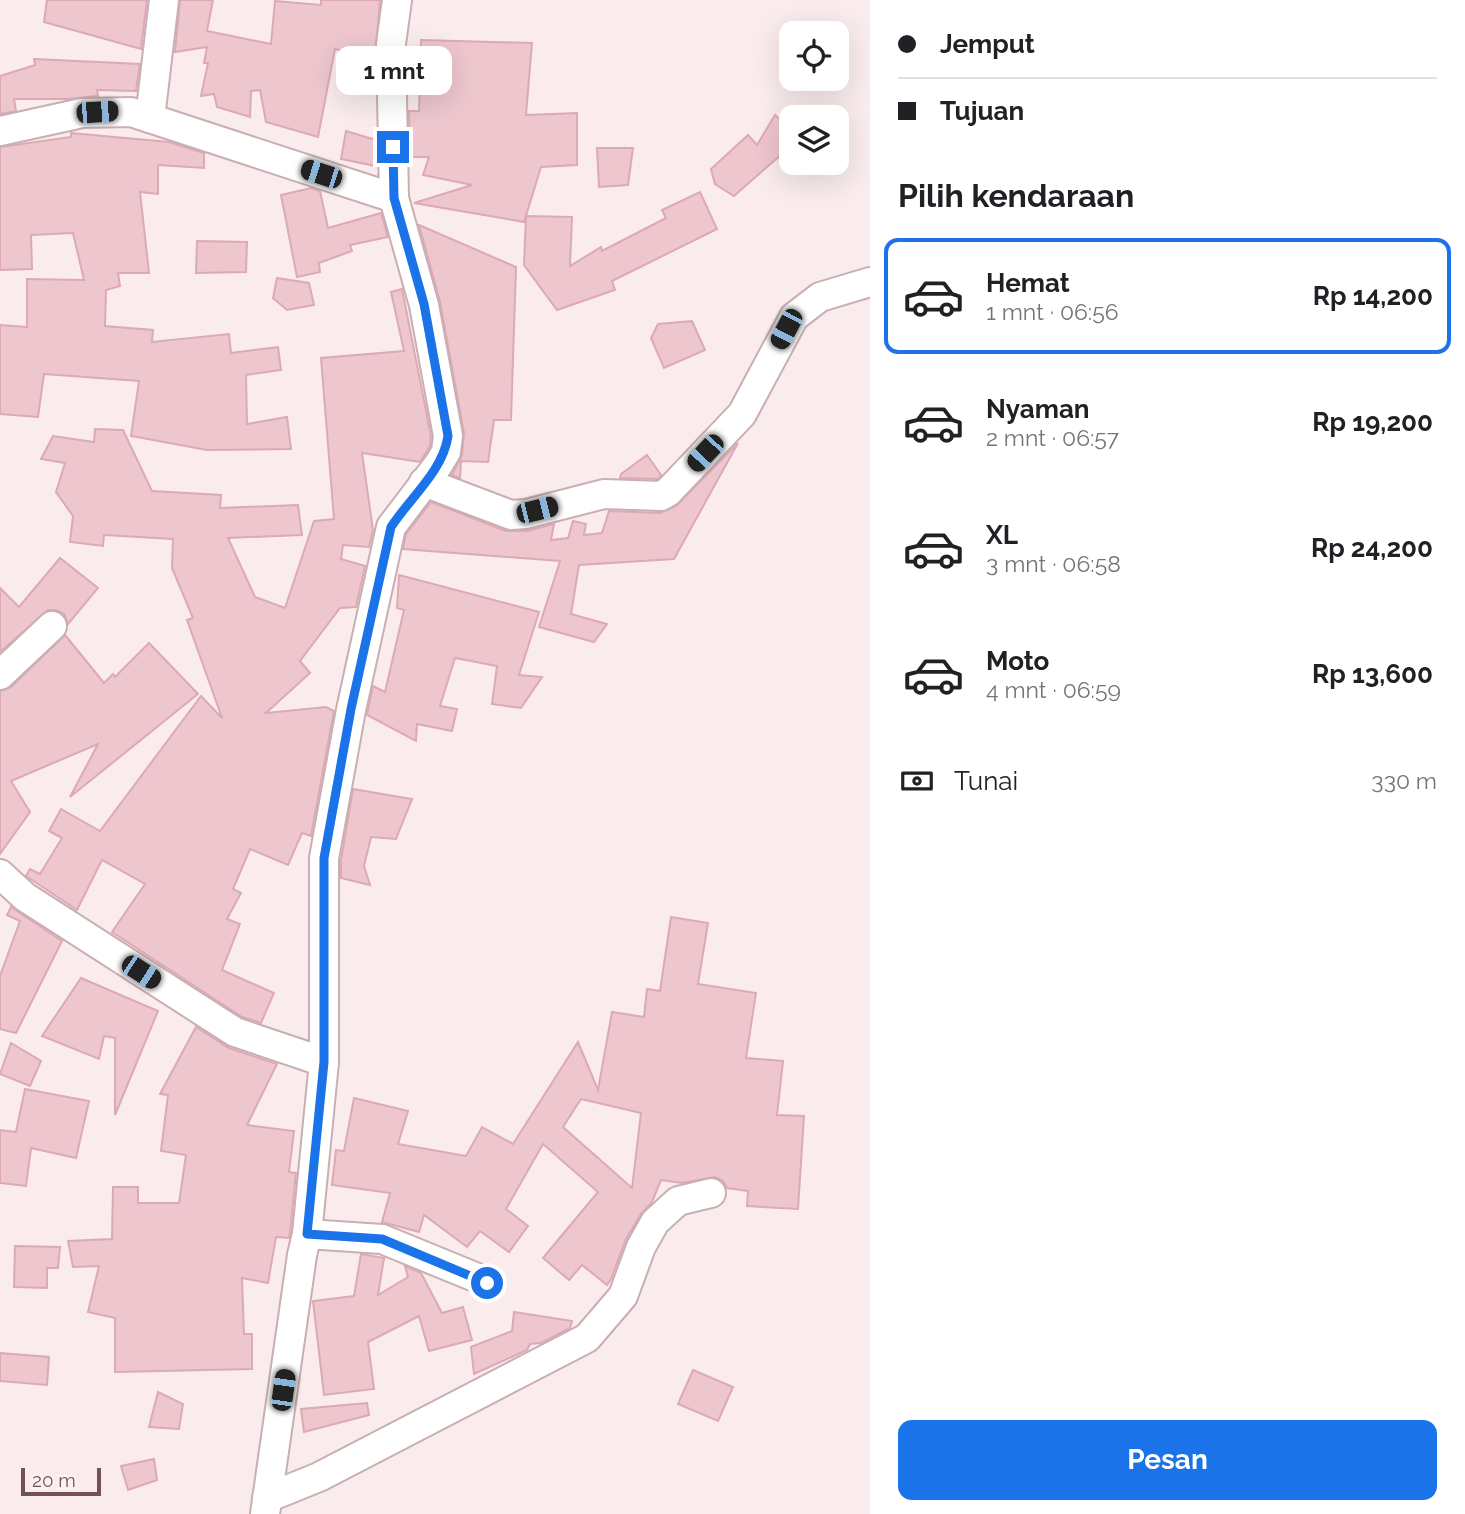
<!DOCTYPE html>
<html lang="id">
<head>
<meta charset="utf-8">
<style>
	:root { --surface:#fff; --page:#f2f2f2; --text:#202124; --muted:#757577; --line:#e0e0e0; --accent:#1a73e8 }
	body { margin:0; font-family:Raleway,sans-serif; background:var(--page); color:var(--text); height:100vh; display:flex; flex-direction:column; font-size:26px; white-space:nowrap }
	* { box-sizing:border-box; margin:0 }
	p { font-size:23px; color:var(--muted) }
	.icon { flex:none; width:38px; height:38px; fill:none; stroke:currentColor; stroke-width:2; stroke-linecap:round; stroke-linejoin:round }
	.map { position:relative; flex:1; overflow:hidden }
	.panel { display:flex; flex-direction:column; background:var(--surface); width:595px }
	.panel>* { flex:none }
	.hud { display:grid; align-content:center; height:154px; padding:0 28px; background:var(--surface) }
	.buttons { position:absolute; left:779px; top:21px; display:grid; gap:14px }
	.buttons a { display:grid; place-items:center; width:70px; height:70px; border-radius:14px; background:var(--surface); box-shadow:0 7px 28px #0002; font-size:35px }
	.scale { position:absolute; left:21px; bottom:18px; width:80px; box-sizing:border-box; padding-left:7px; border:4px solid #735159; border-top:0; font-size:19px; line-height:24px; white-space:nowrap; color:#735159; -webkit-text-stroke:5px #fdf2f2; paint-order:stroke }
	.end { position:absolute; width:32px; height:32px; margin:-16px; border:9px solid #1a73e8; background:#fff; box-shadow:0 0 0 4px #fff }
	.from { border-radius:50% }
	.bubble { position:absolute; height:49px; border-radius:14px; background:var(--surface); box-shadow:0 7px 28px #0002; font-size:23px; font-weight:700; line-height:49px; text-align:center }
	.car { position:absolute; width:21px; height:42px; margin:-21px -10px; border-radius:9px; box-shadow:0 0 5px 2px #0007; background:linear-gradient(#222 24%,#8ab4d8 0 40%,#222 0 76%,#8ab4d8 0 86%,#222 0) }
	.hud b { display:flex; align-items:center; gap:24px; height:66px; font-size:26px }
	.hud b+b { border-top:2px solid var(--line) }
	.hud i { width:18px; height:18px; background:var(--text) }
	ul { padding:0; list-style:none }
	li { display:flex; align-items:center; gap:21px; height:116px; margin:0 14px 10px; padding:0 14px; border:4px solid transparent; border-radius:14px }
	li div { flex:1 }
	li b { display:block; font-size:26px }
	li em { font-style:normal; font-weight:700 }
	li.on { border-color:var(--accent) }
	li>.icon { width:63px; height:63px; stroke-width:1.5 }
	h2 { padding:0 28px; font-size:32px; line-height:84px }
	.pay { display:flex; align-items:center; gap:18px; height:77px; padding:0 28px; font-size:26px }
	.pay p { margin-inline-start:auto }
	.button { display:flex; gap:14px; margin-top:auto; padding:14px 28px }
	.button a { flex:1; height:80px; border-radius:14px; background:var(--accent); color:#fff; font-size:28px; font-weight:700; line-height:80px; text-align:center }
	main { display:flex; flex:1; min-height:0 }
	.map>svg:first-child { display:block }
	.building { fill:#edc6ce; stroke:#dda9b4; stroke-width:2; fill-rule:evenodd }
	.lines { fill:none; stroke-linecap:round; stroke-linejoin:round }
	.minor-casing { stroke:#c9afb4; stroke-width:32 }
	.minor { stroke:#fff; stroke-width:28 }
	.route { stroke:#1a73e8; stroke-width:9 }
</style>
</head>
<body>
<main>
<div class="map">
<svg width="870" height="1514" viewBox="0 0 870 1514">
	<rect width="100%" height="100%" fill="#faecec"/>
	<!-- building -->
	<g class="building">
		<polygon points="47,0 147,0 141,49 44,22"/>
		<polygon points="180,0 213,0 207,31 271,44 275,1 321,5 321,0 380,0 375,59 335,49 318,137 266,122 260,90 251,91 250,117 217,107 214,94 201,96 208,63 204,63 207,47 175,52"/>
		<polygon points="421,40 532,43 526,115 577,113 577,165 541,167 524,222 414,203 472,185 423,175 429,157 410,157 409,111 419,111"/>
		<polygon points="34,59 140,64 136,91 97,90 98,96 66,99 14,99 16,111 0,114 0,76 35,65"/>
		<polygon points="775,115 791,129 791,146 734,196 715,184 711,169 748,135 757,145"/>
		<polygon points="346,131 376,140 375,166 341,159"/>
		<polygon points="71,133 169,142 204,153 204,168 158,165 158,194 140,192 149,273 118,273 120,286 106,290 105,326 153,330 152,342 229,334 231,353 278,347 281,370 246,375 247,424 287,417 291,449 207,450 131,436 139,381 44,374 38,417 0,414 0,325 27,327 27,279 84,280 73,233 31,235 32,269 0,270 0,147 71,137"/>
		<polygon points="597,148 633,148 628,185 599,187"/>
		<polygon points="311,188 320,191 328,228 381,213 388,237 350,245 352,251 319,263 320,272 297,277 281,195"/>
		<polygon points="700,192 717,229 612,281 615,290 557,310 524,265 526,216 572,217 570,266 601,247 602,251 666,218 662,210"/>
		<polygon points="419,225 516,267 511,420 494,420 488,462 461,461 460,478 452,475 462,455 464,433 440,302"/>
		<polygon points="197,241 247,242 246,272 196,273"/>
		<polygon points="277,278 309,283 314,305 287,310 273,298"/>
		<polygon points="402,289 431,436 430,446 420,462 362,453 373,530 369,547 343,545 341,559 365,566 356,607 340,608 300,661 310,673 266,713 326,707 334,711 311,836 302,833 288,865 250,849 233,889 241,893 227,919 240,924 222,970 274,993 261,1023 242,1017 112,932 145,884 102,860 77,910 26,876 30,869 40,874 62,838 49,831 61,809 100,831 201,696 222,718 187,620 193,618 172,568 173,539 104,535 103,546 70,542 73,516 56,492 65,463 41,459 53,436 94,442 95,429 123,430 152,491 221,495 220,508 298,505 302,535 228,538 255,597 285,608 314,521 334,519 321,358 404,351 391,292"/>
		<polygon points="692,321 705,350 664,368 651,338 658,324"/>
		<polygon points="738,443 674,559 579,565 571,614 607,624 594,642 539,627 560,561 403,549 406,534 431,502 506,531 527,531 554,524 551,540 568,538 573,521 586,524 584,535 602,533 609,511 660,513 676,506"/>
		<polygon points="647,455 661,475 658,479 620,478 621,474"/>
		<polygon points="60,558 98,588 68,624 64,614 56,610 48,610 0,652 0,588 19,607"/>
		<polygon points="399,575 539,612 519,675 542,677 521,708 492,704 497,666 455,658 440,706 457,709 452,731 417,724 416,741 367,715 373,686 385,692 404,610 397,608"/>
		<polygon points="65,635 104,683 113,674 115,677 149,643 198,694 70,797 98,744 11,781 30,812 0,854 0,691 11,687"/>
		<polygon points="353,789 412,799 396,839 371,837 364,866 370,885 341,878 341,860"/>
		<polygon points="11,907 62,941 16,1033 0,1029 0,976 20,921 7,915"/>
		<path d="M671,917L708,923L698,984L756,993L746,1058L783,1061L777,1115L804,1116L798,1209L747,1206L748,1191L727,1188L723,1181L715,1177L682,1183L661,1180L652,1202L641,1214L626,1239L611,1279L607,1285L582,1265L569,1280L543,1258L598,1192L543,1144L506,1209L528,1226L509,1252L480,1231L467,1247L424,1215L419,1232L382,1222L390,1193L332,1185L336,1150L344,1151L354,1098L408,1111L398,1144L466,1156L482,1127L513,1144L578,1042L598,1090L612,1012L644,1017L647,989L660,991ZM581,1099L641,1113L632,1188L563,1127Z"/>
		<polygon points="81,978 158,1011 115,1115 115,1038 104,1036 99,1059 42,1036"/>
		<polygon points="196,1027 229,1048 277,1064 247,1125 294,1131 289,1172 296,1173 290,1233 289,1238 276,1237 268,1283 242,1278 244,1334 252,1334 252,1369 115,1372 115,1318 88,1312 99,1266 73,1267 68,1241 112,1239 113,1187 138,1187 138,1203 179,1203 186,1155 161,1151 168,1095 160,1094"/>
		<polygon points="11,1043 41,1061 30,1086 0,1074"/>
		<polygon points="25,1089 89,1101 76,1158 31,1148 26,1186 0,1183 0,1130 16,1132"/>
		<polygon points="15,1246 60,1247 58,1268 47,1268 47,1288 14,1287"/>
		<polygon points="361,1254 384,1258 378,1295 408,1277 405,1266 421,1273 442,1313 463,1307 472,1340 429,1351 419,1316 368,1342 374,1389 324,1395 313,1301 354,1296"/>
		<polygon points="514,1312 572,1321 570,1328 541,1343 530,1344 527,1350 474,1374 471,1347 512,1331"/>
		<polygon points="0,1353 49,1357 47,1385 0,1381"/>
		<polygon points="693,1370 733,1387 718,1421 678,1404"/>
		<polygon points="158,1392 183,1404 179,1429 149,1427"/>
		<polygon points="367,1403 369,1415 304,1432 301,1409"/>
		<polygon points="154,1459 157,1480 128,1490 121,1466"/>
	</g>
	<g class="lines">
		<defs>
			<g id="minor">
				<polyline points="150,118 164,0"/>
				<polyline points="0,131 82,113 131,112 394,198"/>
				<polyline points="424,482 511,515 526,514 604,494 661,496 668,492 742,414 794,317 820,297 870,282"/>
				<polyline points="0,675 52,626"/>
				<polyline points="0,874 25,897 235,1032 324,1062"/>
				<polyline points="307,1234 382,1239 487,1282"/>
				<polyline points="267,1498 319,1477 587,1338 623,1296 641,1247 655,1222 678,1201 711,1193"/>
				<polyline points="265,1514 302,1255 307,1234 324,1062 324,858 351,710 391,527 438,465 446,452 448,436 424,305 394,198 391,44 397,0"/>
			</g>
		</defs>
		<!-- minor casing -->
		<use href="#minor" class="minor-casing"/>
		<!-- minor -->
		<use href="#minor" class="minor"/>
	</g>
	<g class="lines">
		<!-- route -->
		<path class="route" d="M393,147L394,198L424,304L448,436C443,471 410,498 391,527L351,709L324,858V1062L307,1234L382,1239L487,1283"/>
	</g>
</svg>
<div class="buttons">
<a><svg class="icon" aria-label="locate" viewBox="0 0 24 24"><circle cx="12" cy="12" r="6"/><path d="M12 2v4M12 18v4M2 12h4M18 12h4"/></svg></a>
<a><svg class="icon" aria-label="layers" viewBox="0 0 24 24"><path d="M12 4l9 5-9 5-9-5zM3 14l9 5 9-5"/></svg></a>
</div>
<div class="scale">20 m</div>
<i class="end from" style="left:487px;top:1283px"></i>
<i class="end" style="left:393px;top:147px"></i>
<div class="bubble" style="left:336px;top:46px;width:116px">1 mnt</div>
<i class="car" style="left:97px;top:112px;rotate:86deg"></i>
<i class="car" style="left:321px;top:174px;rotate:288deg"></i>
<i class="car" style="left:786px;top:329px;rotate:208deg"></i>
<i class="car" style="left:705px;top:453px;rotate:223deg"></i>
<i class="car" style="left:537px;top:510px;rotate:76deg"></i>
<i class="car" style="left:141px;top:972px;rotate:123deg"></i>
<i class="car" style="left:283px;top:1390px;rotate:8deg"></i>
</div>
<section class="panel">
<div class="hud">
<b><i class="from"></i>Jemput</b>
<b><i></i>Tujuan</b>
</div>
<h2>Pilih kendaraan</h2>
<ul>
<li class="on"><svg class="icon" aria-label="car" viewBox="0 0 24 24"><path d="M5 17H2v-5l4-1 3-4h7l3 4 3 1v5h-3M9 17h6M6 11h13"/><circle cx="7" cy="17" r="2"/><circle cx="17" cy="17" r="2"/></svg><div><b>Hemat</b><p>1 mnt · 06:56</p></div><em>Rp 14,200</em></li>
<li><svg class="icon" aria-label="car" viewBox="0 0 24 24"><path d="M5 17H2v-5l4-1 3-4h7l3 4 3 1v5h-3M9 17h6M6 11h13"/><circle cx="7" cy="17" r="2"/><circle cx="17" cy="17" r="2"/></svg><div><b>Nyaman</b><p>2 mnt · 06:57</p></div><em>Rp 19,200</em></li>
<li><svg class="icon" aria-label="car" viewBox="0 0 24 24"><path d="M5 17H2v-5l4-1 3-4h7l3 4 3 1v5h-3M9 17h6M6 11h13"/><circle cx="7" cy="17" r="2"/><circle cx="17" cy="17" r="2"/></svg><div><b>XL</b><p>3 mnt · 06:58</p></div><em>Rp 24,200</em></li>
<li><svg class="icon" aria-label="car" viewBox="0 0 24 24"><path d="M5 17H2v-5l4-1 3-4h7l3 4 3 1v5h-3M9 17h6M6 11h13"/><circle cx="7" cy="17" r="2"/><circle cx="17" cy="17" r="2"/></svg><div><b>Moto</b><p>4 mnt · 06:59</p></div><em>Rp 13,600</em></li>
</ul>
<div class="pay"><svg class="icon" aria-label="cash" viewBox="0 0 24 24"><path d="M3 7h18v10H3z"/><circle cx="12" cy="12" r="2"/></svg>Tunai<p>330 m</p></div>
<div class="button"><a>Pesan</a></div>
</section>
</main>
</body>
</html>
